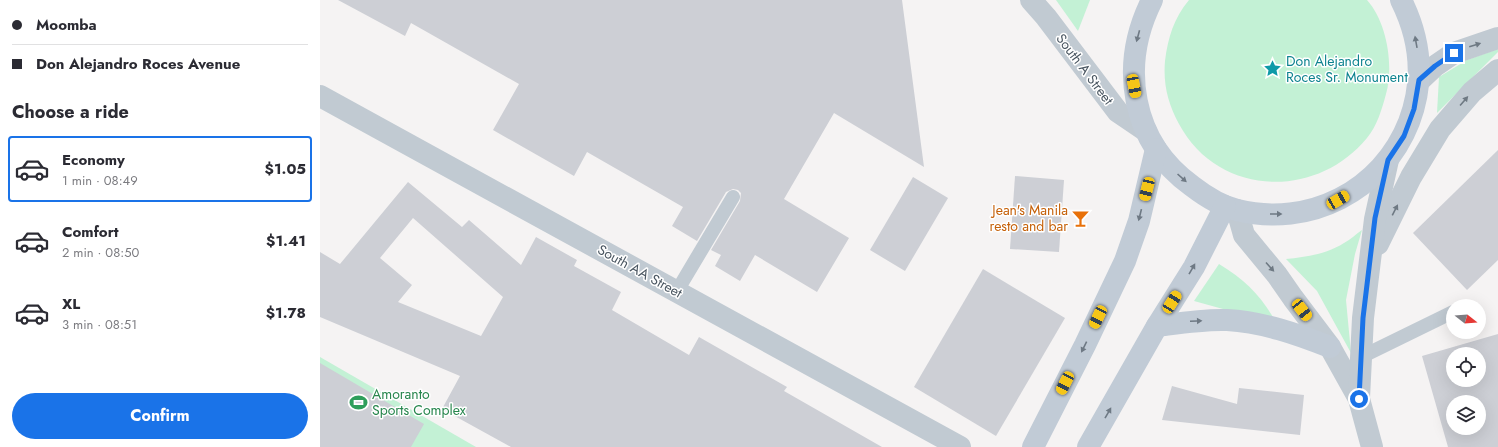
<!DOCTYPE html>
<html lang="en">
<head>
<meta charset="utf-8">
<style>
	:root { --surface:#fff; --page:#f7f7f7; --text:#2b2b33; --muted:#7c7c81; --line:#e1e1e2; --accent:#1a73e8 }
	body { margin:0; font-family:Jost,sans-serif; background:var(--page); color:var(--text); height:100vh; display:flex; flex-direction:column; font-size:15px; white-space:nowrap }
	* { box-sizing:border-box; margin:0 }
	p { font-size:13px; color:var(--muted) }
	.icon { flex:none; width:22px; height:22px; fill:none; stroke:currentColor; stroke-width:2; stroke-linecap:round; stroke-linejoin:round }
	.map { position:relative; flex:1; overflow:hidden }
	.drawer { display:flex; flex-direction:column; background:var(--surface); width:320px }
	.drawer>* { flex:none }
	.guide { display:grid; align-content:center; height:88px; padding:0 12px; background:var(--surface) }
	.needle { width:26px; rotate:107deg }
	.tools { position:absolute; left:1126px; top:299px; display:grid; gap:8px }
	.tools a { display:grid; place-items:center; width:40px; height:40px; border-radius:50%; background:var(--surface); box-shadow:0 4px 16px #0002; font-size:20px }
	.end { position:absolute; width:18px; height:18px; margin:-9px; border:5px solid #1a73e8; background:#fff; box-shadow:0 0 0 2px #fff }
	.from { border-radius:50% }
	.car { position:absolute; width:12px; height:24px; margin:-12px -6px; border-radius:5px; box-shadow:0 0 3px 1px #0007; background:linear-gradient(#f5c518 24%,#345 0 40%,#f5c518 0 76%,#345 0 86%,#f5c518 0) }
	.guide b { display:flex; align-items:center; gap:14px; height:38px; font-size:15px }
	.guide b+b { border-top:1px solid var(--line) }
	.guide i { width:10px; height:10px; background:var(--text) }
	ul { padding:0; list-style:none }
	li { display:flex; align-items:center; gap:12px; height:66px; margin:0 8px 6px; padding:0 4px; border:2px solid transparent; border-radius:4px }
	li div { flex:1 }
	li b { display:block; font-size:15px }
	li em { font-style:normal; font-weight:700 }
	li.selected { border-color:var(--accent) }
	li>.icon { width:36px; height:36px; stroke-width:1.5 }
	h2 { padding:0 12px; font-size:18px; line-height:48px }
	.primary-button { display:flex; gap:8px; margin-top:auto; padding:8px 12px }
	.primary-button a { flex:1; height:46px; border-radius:24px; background:var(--accent); color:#fff; font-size:16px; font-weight:700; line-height:46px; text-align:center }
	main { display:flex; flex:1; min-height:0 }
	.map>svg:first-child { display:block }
	.green { fill:#c3f1d5 }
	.building { fill:#cdcfd5; fill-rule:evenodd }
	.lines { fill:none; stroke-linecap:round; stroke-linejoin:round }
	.service { stroke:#c1cad2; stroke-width:14 }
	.minor { stroke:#c1cad2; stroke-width:22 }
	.tertiary { stroke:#c1cad2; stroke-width:22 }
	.secondary { stroke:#c1cbd6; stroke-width:22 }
	.oneway { fill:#6e7984 }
	.oneway2 { fill:#6e7983 }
	.route { stroke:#1a73e8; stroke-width:5 }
	.labels { text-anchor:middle; stroke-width:3; stroke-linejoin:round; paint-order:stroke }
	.culture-label { font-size:14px; fill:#0d838f; stroke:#fff; text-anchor:start }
	.street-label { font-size:14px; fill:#4a5661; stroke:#fff }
	.food-label { font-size:14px; fill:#c56008; stroke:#fff; text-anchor:end }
	.leisure-label { font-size:14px; fill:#27864d; stroke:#fff; text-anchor:start }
</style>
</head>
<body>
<main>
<section class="drawer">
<div class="guide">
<b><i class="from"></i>Moomba</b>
<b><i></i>Don Alejandro Roces Avenue</b>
</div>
<h2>Choose a ride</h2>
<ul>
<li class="selected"><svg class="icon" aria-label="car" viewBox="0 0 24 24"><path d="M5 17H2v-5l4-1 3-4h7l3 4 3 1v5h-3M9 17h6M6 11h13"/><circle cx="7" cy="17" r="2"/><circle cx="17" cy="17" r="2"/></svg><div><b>Economy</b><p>1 min · 08:49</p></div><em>$1.05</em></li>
<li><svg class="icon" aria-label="car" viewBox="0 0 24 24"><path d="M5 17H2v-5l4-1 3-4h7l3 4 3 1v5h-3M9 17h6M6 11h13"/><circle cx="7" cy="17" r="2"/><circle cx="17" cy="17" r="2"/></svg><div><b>Comfort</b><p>2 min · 08:50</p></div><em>$1.41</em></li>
<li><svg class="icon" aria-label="car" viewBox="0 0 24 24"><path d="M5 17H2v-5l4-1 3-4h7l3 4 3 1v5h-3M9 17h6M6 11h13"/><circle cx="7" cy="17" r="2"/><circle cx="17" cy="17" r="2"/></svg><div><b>XL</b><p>3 min · 08:51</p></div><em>$1.78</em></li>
</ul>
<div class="primary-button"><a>Confirm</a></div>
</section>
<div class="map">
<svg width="1178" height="447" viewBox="0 0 1178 447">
	<rect width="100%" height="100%" fill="#f5f3f3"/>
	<!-- green -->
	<g class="green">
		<polygon points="736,0 770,0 758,31"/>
		<path d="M869,0H1047C1067,22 1074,66 1066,94C1062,109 1057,126 1047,138C996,200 898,197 859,124C848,104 843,84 845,61C848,37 854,18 869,0Z"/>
		<polygon points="1178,49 1178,52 1117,113 1119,77 1147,60"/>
		<path d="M1042,230L1035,254L1026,300L1031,353L997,291L966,259C986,257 1007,254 1024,243C1030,240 1036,234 1042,230Z"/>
		<path d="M899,264C926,280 942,297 957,324L874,301Z"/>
		<polygon points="0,357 156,447 0,447"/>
	</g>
	<!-- building -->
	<g class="building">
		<polygon points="18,0 582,0 604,167 514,113 464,199 529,238 497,292 435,255 420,281 395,266 401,255 391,250 420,201 421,193 418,190 413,189 406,192 377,241 352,226 363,207 267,152 254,176 173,130 199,84 91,23 85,36"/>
		<polygon points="1178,150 1178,260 1147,290 1093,233"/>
		<polygon points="695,176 744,180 739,252 690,249"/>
		<polygon points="593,177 628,198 585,271 550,250"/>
		<path d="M88,182L142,227L149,220L201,265L216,237L257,260L254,266L301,292L292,310L369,355L379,337L467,387L464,391L562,447H191L122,409L140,376L0,317V252L20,264ZM93,218L183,297L161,336L78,302L92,285L60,258Z"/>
		<polygon points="663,269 745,318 676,436 594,387"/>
		<path d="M1178,334V447H1128L1102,356ZM1133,354H1159V380H1133ZM1133,402H1159V428H1133Z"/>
		<polygon points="0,363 104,424 91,447 0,447"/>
		<polygon points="852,386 917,404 919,388 984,395 980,435 842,420"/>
	</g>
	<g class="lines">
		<!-- service -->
		<g class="service">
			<polyline points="357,291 413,197"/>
			<polyline points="1041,357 1133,312"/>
		</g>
		<!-- minor -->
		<g class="minor">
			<polyline points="1099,81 1115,66 1134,53 1178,38"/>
			<polyline points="0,96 640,447"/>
		</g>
		<!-- tertiary -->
		<g class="tertiary">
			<polyline points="711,0 726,17 798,112 826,131"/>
			<polyline points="917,210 924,235 957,275 973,298 1010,347 1039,399 1052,447"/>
			<polyline points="1058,244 1091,177 1120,129 1152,92 1178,70"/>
			<polyline points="1039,398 1043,318 1055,219 1068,160"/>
		</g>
		<!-- secondary -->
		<g class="secondary">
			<path d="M832,0C799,66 811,142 872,186C885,196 901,206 917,210C989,228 1062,191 1089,122C1105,80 1101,40 1081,0"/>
			<path d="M837,326C860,323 884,319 907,320C943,322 977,334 1010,347"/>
			<polyline points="713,447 765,345 805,261 819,221 836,149"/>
			<polyline points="768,447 837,326 874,267 905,206"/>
		</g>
	</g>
	<!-- one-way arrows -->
	<defs><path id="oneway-solid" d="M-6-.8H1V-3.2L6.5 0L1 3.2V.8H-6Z"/></defs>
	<g class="oneway">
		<use href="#oneway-solid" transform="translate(818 36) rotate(105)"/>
		<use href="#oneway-solid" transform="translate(1096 42) rotate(-100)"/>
		<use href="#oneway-solid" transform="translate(862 178) rotate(42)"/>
		<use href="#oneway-solid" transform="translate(956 214)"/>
		<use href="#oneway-solid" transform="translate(820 215) rotate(104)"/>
		<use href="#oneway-solid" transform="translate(872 269) rotate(-60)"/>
		<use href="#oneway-solid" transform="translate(876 321) rotate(-2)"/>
		<use href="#oneway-solid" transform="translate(764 347) rotate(116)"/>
		<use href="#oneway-solid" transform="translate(788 413) rotate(-60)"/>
	</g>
	<g class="oneway2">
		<use href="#oneway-solid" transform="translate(1155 45) rotate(-17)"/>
		<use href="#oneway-solid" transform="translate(1144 101) rotate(-49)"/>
		<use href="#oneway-solid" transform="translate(1075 210) rotate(-63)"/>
		<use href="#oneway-solid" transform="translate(950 267) rotate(48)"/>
	</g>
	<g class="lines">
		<!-- route -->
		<polyline class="route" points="1039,399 1043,318 1055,218 1068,160 1084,136 1094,109 1099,80 1115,66 1134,53"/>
	</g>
	<!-- icons -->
	<defs>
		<symbol id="sight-bare" viewBox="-9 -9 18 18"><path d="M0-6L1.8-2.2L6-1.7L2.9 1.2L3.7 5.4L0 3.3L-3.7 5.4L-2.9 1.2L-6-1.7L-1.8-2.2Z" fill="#0f9aa8" stroke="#fff" stroke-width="2.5" paint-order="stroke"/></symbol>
		<symbol id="bar-bare" viewBox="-9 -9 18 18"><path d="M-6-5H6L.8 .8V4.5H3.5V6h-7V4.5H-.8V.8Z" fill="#e8710a" stroke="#fff" stroke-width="2.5" paint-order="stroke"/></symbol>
		<symbol id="stadium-bare" viewBox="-9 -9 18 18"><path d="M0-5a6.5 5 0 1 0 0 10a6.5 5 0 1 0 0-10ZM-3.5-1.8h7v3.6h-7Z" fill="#2e9e5b" stroke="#fff" stroke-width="2.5" paint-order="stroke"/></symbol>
	</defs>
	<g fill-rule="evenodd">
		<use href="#sight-bare" x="940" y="56" width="25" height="25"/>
		<use href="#bar-bare" x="748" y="206" width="25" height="25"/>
		<use href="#stadium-bare" x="26" y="390" width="25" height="25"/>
	</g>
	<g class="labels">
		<!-- culture labels -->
		<g class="culture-label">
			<text x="966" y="66">Don Alejandro<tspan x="966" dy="16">Roces Sr. Monument</tspan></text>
		</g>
		<!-- street labels -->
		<g class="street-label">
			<text transform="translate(765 69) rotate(53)" y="5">South A Street</text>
			<text transform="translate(320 271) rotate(29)" y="5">South AA Street</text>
		</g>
		<!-- food labels -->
		<g class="food-label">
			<text x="748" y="215">Jean's Manila<tspan x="748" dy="16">resto and bar</tspan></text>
		</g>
		<!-- leisure labels -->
		<g class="leisure-label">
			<text x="52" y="399">Amoranto<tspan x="52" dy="16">Sports Complex</tspan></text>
		</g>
	</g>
</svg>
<div class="tools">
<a><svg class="needle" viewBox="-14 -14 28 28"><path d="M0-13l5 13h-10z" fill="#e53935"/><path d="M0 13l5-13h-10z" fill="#7c7c81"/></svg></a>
<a><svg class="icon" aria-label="locate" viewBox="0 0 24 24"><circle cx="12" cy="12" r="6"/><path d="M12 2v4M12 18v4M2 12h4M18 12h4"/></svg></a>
<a><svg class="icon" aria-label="layers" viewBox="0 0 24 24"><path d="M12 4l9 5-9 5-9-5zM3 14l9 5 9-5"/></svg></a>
</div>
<i class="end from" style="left:1039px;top:399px"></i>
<i class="end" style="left:1134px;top:53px"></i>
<i class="car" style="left:814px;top:86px;rotate:169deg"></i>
<i class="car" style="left:827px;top:189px;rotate:194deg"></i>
<i class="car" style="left:1018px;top:200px;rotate:60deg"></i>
<i class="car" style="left:852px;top:302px;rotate:32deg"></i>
<i class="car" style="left:982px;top:310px;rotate:142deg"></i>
<i class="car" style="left:778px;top:317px;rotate:206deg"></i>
<i class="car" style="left:745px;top:383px;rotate:207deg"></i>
</div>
</main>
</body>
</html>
